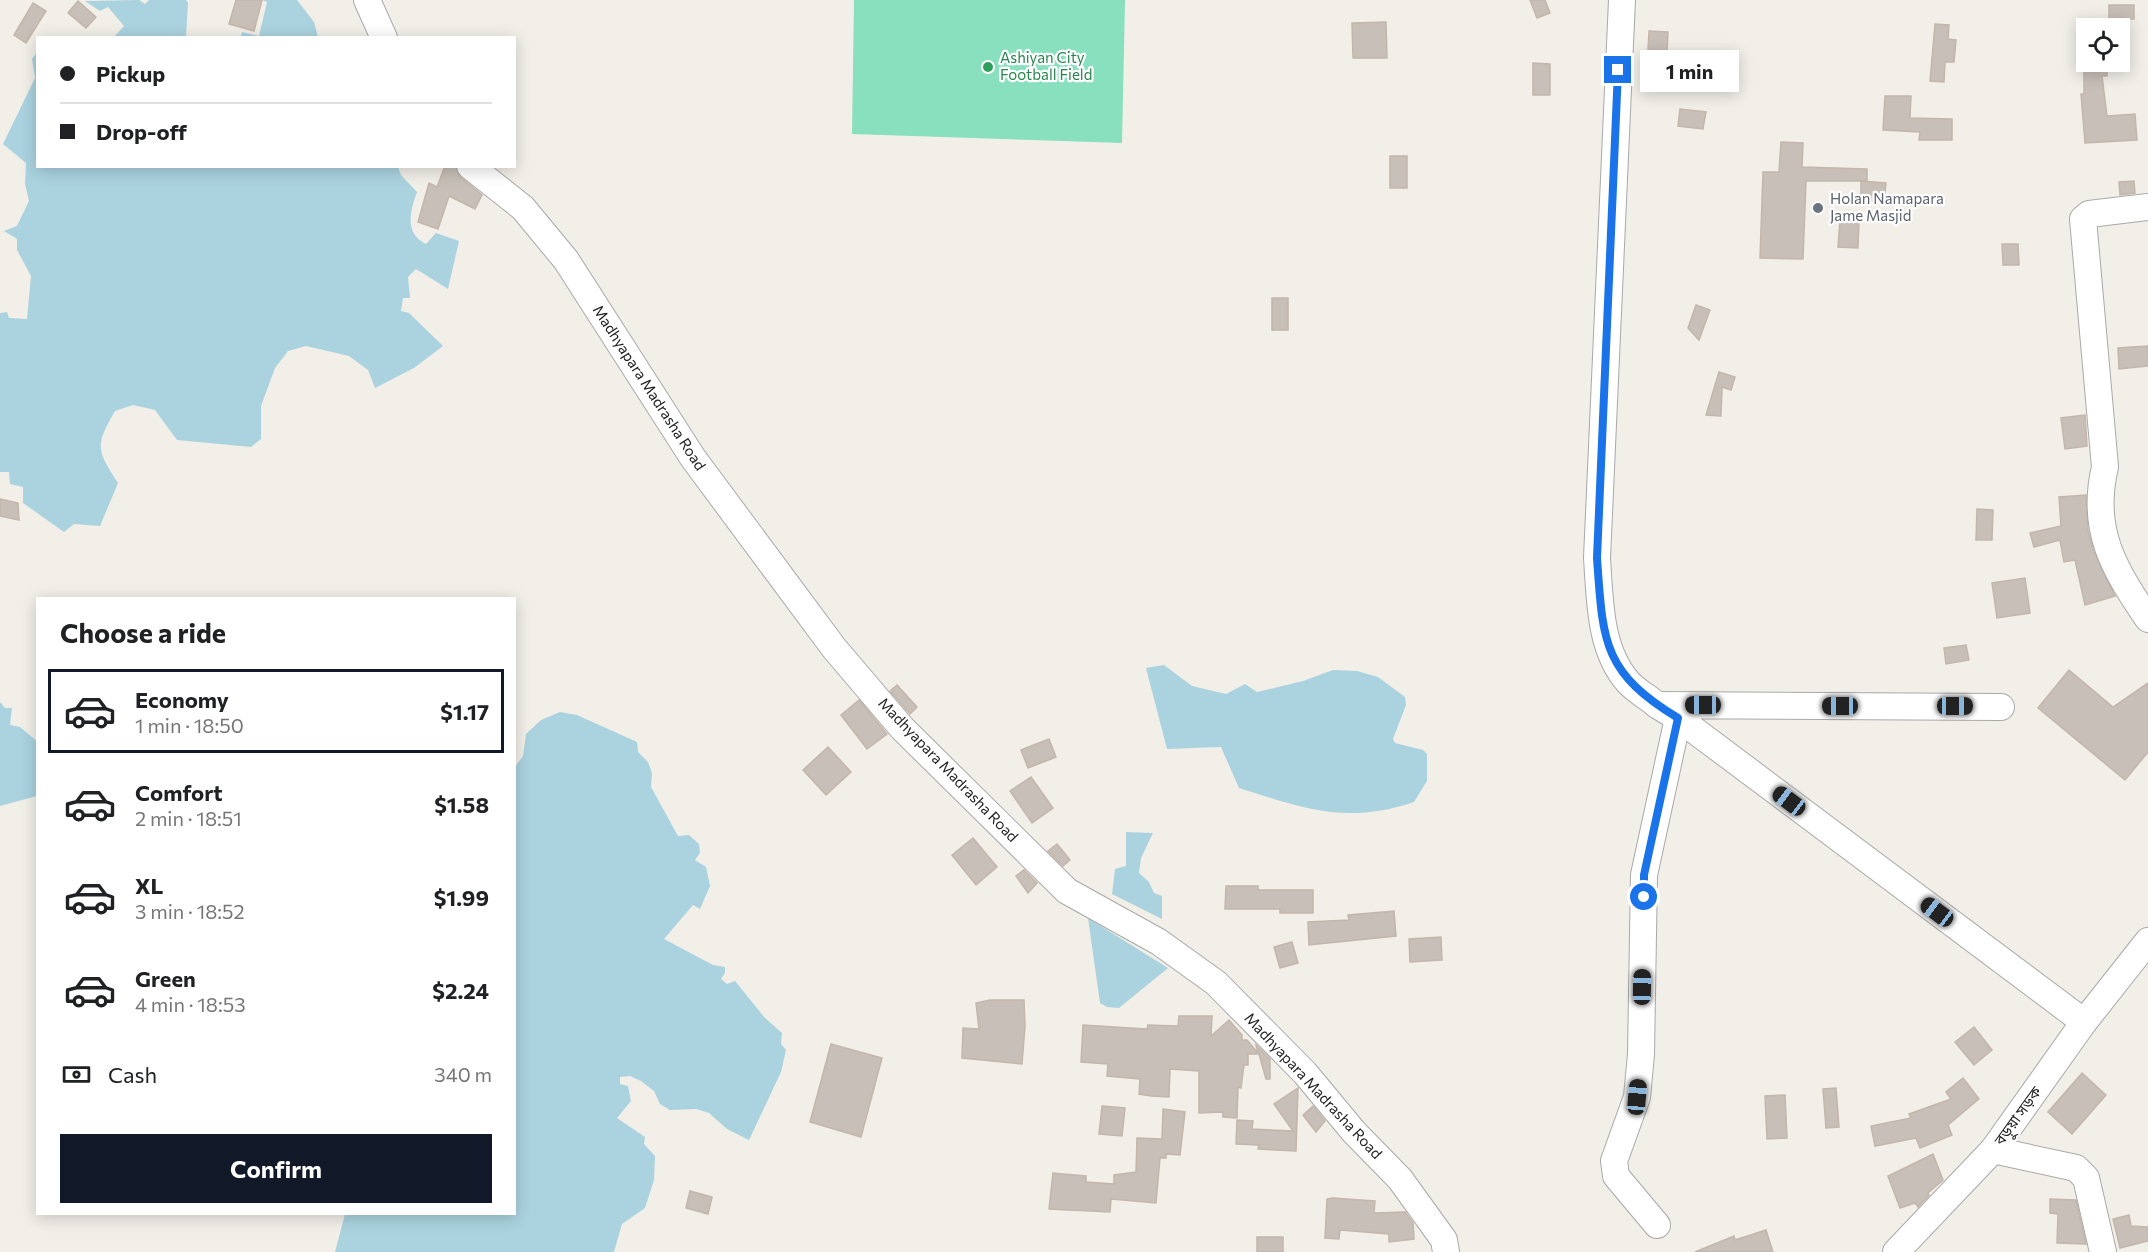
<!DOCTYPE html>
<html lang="en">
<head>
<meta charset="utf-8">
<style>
	:root { --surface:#fff; --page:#f6f6f6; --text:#202124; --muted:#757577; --line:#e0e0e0; --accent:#111827 }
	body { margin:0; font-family:Commissioner,"Noto Sans Bengali",sans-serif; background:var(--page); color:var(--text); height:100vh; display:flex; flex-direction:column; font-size:22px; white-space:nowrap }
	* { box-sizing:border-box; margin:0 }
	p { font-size:20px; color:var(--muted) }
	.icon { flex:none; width:33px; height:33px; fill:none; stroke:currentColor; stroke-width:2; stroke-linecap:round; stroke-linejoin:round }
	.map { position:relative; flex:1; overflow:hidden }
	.drawer { position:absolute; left:36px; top:597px; width:480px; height:618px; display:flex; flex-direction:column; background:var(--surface); border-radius:0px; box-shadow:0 3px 15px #0003 }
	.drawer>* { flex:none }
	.hud { position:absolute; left:36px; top:36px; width:480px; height:132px; border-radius:0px; box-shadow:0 3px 15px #0003; display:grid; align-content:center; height:132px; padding:0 24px; background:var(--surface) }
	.controls { position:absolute; left:2076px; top:18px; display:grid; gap:12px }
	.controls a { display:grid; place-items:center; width:54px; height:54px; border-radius:0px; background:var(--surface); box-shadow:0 3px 15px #0003; font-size:30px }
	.end { position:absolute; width:27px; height:27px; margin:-14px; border:8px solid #1a73e8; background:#fff; box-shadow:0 0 0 3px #fff }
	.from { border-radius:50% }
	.bubble { position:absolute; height:42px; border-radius:0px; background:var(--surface); box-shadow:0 3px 15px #0003; font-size:20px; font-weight:700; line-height:42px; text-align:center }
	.car { position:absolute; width:18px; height:36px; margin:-18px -9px; border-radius:8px; box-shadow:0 0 4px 2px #0007; background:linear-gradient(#222 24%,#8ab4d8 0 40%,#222 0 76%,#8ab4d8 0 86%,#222 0) }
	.hud b { display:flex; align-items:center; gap:21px; height:57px; font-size:22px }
	.hud b+b { border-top:2px solid var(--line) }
	.hud i { width:15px; height:15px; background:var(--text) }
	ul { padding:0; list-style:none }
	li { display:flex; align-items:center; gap:18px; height:84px; margin:0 12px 9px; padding:0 12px; border:3px solid transparent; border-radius:0px }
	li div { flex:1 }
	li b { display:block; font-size:22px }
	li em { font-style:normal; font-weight:700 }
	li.selected { border-color:var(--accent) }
	li>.icon { width:54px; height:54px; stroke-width:1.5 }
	h2 { padding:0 24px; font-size:27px; line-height:72px }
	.pay { display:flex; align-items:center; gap:15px; height:66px; padding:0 24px; font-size:22px }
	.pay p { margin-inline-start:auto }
	.button { display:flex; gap:12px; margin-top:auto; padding:12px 24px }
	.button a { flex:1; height:69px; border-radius:0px; background:var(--accent); color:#fff; font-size:24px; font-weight:700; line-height:69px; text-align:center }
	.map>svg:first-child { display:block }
	.pitch { fill:#88e0be }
	.water { fill:#aad3df }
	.building { fill:#c7bfb8; stroke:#c4b6ab; stroke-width:1.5 }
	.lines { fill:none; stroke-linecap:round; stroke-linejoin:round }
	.minor-casing { stroke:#a9a9a9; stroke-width:28 }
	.minor { stroke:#fff; stroke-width:26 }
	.route { stroke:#1a73e8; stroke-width:8 }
	.leisure-dot { fill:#2e9e5b; stroke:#fff; stroke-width:2 }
	.worship-dot { fill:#6b7280; stroke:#fff; stroke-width:2 }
	.labels { text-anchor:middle; stroke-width:4.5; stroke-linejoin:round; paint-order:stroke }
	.leisure-label { font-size:15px; fill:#27864d; stroke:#fff; text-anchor:start }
	.worship-label { font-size:15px; fill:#5b616d; stroke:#fff; text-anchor:start }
	.street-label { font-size:15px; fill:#222; stroke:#fff }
</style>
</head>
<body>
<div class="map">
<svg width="2148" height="1252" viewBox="0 0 2148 1252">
	<rect width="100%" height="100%" fill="#f2efe9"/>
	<!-- pitch -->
	<polygon class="pitch" points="854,0 1125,0 1122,143 852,134"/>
	<!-- water -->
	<g class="water">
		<polygon points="139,0 145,4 149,0 186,0 188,3 186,37 114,37 124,26 108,7 100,11 85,1"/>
		<polygon points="262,0 297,0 314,22 318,37 240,38 242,32 259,36 267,2"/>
		<path d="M37,52L38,166L398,167L401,175L417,192C410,211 404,234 426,244L436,233L459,241L448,289L416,269L408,277L410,298H403L401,311L409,313L443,346L414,368L375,388L368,370L349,356L306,346L288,351L275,368L261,406V439L251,447L177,440L155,410L133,405L115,411C95,446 96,449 118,483L100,526L74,524L64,532L23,503V487L10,484L9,472H0V313L7,312L9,318L27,319L31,276L17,250V239L4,231L17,226L29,201L25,184L26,163L3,144L35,78L32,59Z"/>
		<path d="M1164,665L1192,686L1226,694L1245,684L1257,692L1303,681L1333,670L1357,671L1378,677L1405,697L1406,705L1393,739L1395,743L1423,750L1427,754V781L1414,802C1346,825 1303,808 1239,788L1221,747L1167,749L1146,668Z"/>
		<polygon points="0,702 5,708 12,708 10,725 20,727 38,742 37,796 0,806"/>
		<polygon points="560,712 577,715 637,742 638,752 648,762 652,773 651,787 678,836 689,835 699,844 700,853 695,860 706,867 710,886 700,909 693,905 664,939 713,965 725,967 725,973 721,979 727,984 735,981 765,1018 782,1033 781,1044 786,1050 781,1072 749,1140 727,1129 709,1113 696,1109 670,1110 660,1104 654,1091 641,1081 630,1076 620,1077 620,1084 628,1086 631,1101 617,1118 645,1137 644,1144 655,1156 654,1180 645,1208 622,1224 614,1252 335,1252 345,1214 514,1214 515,767 523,756 526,734 541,720"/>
		<polygon points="1126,832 1153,833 1141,858 1139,873 1149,882 1154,893 1162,896 1162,919 1112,894 1115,869 1126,866"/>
		<polygon points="1088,918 1168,968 1119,1008 1107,1007 1100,1003"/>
	</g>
	<!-- building -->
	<g class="building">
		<polygon points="236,0 262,0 254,31 229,24"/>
		<polygon points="1530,0 1545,0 1550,13 1537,18"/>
		<polygon points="78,1 96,17 86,28 68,13"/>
		<polygon points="33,3 46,11 26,43 14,35"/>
		<polygon points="2109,5 2134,5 2134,19 2109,18"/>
		<polygon points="1386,22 1387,58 1353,58 1352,23"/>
		<polygon points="1935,24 1949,25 1948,39 1956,40 1954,62 1945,62 1944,82 1930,81"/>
		<polygon points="1649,31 1668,32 1667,51 1648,50"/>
		<polygon points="2084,62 2107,62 2107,76 2102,76 2107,116 2135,114 2137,140 2085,143 2081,94 2084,94"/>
		<polygon points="1533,63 1550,64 1550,95 1533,95"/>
		<polygon points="1885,96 1911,96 1910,118 1952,119 1952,140 1919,140 1920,132 1883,130"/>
		<polygon points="1680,109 1706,112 1703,129 1678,126"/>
		<polygon points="1781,142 1803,143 1802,167 1867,169 1867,181 1806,181 1803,259 1760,258 1763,172 1779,172"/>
		<rect x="1390" y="156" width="17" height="32"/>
		<polygon points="445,166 455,166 460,177 482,195 475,209 449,196 438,229 418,222 429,183 437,187"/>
		<polygon points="1861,181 1886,183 1884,202 1861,200"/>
		<polygon points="2134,181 2135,193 2120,195 2119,182"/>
		<polygon points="1840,220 1859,221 1858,248 1838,247"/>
		<polygon points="2002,244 2018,244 2019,265 2003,265"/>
		<rect x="1272" y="298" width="16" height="32"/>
		<polygon points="1696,305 1710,310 1699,340 1688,328"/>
		<polygon points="2148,346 2148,366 2119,369 2118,348"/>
		<polygon points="1719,372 1735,377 1731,390 1722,387 1721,416 1706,415"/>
		<polygon points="2085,415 2087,446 2065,449 2061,418"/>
		<polygon points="2086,495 2088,531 2094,552 2115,596 2085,605 2075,560 2064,562 2060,540 2034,547 2030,533 2061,526 2059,497"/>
		<polygon points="0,499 18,503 19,520 0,516"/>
		<polygon points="1977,509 1993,510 1992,540 1976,540"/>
		<polygon points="2025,578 2030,613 1997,618 1992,583"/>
		<polygon points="1966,645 1969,660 1946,664 1944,648"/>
		<polygon points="2069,670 2113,707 2148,683 2148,752 2125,780 2038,708"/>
		<polygon points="897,685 917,707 910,714 890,691"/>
		<polygon points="859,700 887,734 867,749 841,715"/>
		<polygon points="1049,739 1056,757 1028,768 1021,750"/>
		<polygon points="828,747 851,772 826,795 803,770"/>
		<polygon points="1031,777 1053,808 1032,823 1010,791"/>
		<polygon points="973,838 997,867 976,885 952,855"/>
		<polygon points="1057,844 1070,860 1063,866 1048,851"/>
		<polygon points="1024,870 1037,883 1028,893 1016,876"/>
		<polygon points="1226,886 1258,886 1258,890 1313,890 1313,913 1280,913 1280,909 1225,909"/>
		<polygon points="1394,911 1396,936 1309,945 1308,922 1349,920 1348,915"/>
		<polygon points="1441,937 1442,960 1410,962 1409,939"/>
		<polygon points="1292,942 1298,963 1280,968 1274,947"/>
		<polygon points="990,1000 1024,1000 1025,1026 1022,1064 962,1058 963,1028 979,1029 976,1003"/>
		<polygon points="1179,1016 1212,1016 1211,1036 1229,1020 1242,1035 1242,1040 1247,1040 1258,1053 1256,1045 1270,1059 1270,1079 1266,1079 1259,1054 1248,1054 1248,1065 1244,1065 1241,1088 1238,1087 1237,1118 1223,1117 1223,1112 1199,1113 1199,1071 1170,1069 1169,1097 1151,1096 1139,1094 1140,1079 1107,1076 1108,1064 1081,1062 1083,1025 1147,1029 1148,1025 1178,1026"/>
		<polygon points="1974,1027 1992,1050 1974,1065 1955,1042"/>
		<polygon points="831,1044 882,1058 861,1137 810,1122"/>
		<polygon points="2082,1073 2106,1095 2072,1134 2048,1112"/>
		<polygon points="1963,1078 1979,1099 1948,1125 1952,1135 1920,1148 1916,1138 1875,1146 1871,1126 1911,1118 1909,1114 1951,1099 1946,1092"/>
		<polygon points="1298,1088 1296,1151 1258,1149 1259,1145 1236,1144 1237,1120 1253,1121 1252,1129 1293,1131 1274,1104"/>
		<polygon points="1836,1088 1839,1127 1826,1128 1823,1089"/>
		<polygon points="1785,1095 1787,1138 1767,1139 1765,1096"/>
		<polygon points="1102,1106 1125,1108 1122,1136 1099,1134"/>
		<polygon points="1313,1106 1325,1121 1316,1132 1303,1115"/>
		<polygon points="1163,1109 1185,1112 1180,1155 1166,1154 1166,1158 1160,1158 1156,1203 1111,1199 1110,1212 1049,1209 1053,1173 1086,1176 1086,1182 1114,1184 1114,1175 1136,1172 1137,1138 1162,1139"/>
		<polygon points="1933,1154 1943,1180 1928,1193 1929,1195 1918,1207 1915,1203 1900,1208 1888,1176"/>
		<polygon points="690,1191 712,1197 708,1214 686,1208"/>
		<polygon points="1332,1198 1375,1201 1374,1213 1405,1212 1413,1223 1414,1239 1389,1242 1389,1234 1340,1230 1339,1239 1325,1238 1327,1199"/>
		<polygon points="2050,1199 2076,1200 2086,1244 2057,1243 2058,1214 2050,1213"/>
		<polygon points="2129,1215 2131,1226 2148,1227 2148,1241 2120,1248 2113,1219"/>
		<polygon points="1766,1230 1773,1252 1695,1252 1734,1236 1735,1240"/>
		<rect x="1257" y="1237" width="26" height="15"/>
	</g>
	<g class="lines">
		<defs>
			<g id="minor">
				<polyline points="367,0 384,38"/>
				<path d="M1622,0L1597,558C1600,599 1599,649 1628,682C1636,691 1648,697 1657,705"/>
				<polyline points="470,166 523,208 566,260 693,458 834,648 902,728 1067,891 1159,942 1216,983 1305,1073 1354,1132 1400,1179 1444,1240 1446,1252"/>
				<path d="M2148,207L2089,214L2083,219L2105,467C2090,530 2114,569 2148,619"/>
				<polyline points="2001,707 1657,705 1678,718 2084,1022"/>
				<polyline points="1993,1150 2076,1168 2086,1178 2103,1252"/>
				<polyline points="1657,1225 1616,1176 1614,1161 1637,1097 1641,1054 1644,875 1678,718"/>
				<polyline points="1896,1252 1993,1150 2084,1022 2148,941"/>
			</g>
		</defs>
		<!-- minor casing -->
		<use href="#minor" class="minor-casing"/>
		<!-- minor -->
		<use href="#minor" class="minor"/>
	</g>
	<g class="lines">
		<!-- route -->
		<path class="route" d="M1618,70L1597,558C1603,641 1602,672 1678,718L1644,875V897"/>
	</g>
	<!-- markers -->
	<circle class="leisure-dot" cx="988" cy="67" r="6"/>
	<circle class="worship-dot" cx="1818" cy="208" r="6"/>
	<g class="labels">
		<!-- leisure labels -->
		<g class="leisure-label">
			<text x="1000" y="63">Ashiyan City<tspan x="1000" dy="17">Football Field</tspan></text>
		</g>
		<!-- worship labels -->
		<g class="worship-label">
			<text x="1830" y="204">Holan Namapara<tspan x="1830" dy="17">Jame Masjid</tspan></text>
		</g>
		<!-- street labels -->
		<g class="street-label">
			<text transform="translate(649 388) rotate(57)" y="5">Madhyapara Madrasha Road</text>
			<text transform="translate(948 770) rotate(46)" y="5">Madhyapara Madrasha Road</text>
			<text transform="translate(1313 1086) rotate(47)" y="5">Madhyapara Madrasha Road</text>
			<text transform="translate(2018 1116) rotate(-54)" y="5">বড়ুয়া সড়ক</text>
		</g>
	</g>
</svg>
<div class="controls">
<a><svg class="icon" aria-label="locate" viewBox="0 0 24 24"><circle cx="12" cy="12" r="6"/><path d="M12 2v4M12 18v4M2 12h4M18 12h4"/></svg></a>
</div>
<i class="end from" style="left:1644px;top:897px"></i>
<i class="end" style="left:1618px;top:70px"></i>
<div class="bubble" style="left:1640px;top:50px;width:99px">1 min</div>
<i class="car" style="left:1703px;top:705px;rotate:270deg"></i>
<i class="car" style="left:1840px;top:706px;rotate:270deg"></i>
<i class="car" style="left:1955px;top:706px;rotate:90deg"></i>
<i class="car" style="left:1789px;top:801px;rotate:307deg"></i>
<i class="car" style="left:1937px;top:912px;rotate:307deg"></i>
<i class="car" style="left:1642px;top:987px;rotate:1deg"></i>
<i class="car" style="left:1637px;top:1097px;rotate:5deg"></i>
<div class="hud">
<b><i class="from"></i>Pickup</b>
<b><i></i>Drop-off</b>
</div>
<section class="drawer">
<h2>Choose a ride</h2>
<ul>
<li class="selected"><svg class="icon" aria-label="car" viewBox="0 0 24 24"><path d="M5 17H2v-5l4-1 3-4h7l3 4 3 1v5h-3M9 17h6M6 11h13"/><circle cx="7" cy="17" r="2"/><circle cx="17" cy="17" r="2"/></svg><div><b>Economy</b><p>1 min · 18:50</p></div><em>$1.17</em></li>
<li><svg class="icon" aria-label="car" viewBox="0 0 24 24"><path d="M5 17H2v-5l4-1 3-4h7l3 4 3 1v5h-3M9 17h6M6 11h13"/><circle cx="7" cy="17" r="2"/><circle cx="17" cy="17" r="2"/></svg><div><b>Comfort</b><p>2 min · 18:51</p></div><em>$1.58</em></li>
<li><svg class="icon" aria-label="car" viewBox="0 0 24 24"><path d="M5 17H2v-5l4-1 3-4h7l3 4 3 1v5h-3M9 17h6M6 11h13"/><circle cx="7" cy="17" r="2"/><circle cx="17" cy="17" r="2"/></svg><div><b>XL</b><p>3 min · 18:52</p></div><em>$1.99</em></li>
<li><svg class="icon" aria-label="car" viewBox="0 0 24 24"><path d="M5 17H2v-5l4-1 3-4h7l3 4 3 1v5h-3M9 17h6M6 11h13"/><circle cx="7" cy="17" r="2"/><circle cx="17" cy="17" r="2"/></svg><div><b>Green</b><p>4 min · 18:53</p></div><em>$2.24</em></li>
</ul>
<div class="pay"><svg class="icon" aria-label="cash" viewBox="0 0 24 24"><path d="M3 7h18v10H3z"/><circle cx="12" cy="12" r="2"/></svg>Cash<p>340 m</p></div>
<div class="button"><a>Confirm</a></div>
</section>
</div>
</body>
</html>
